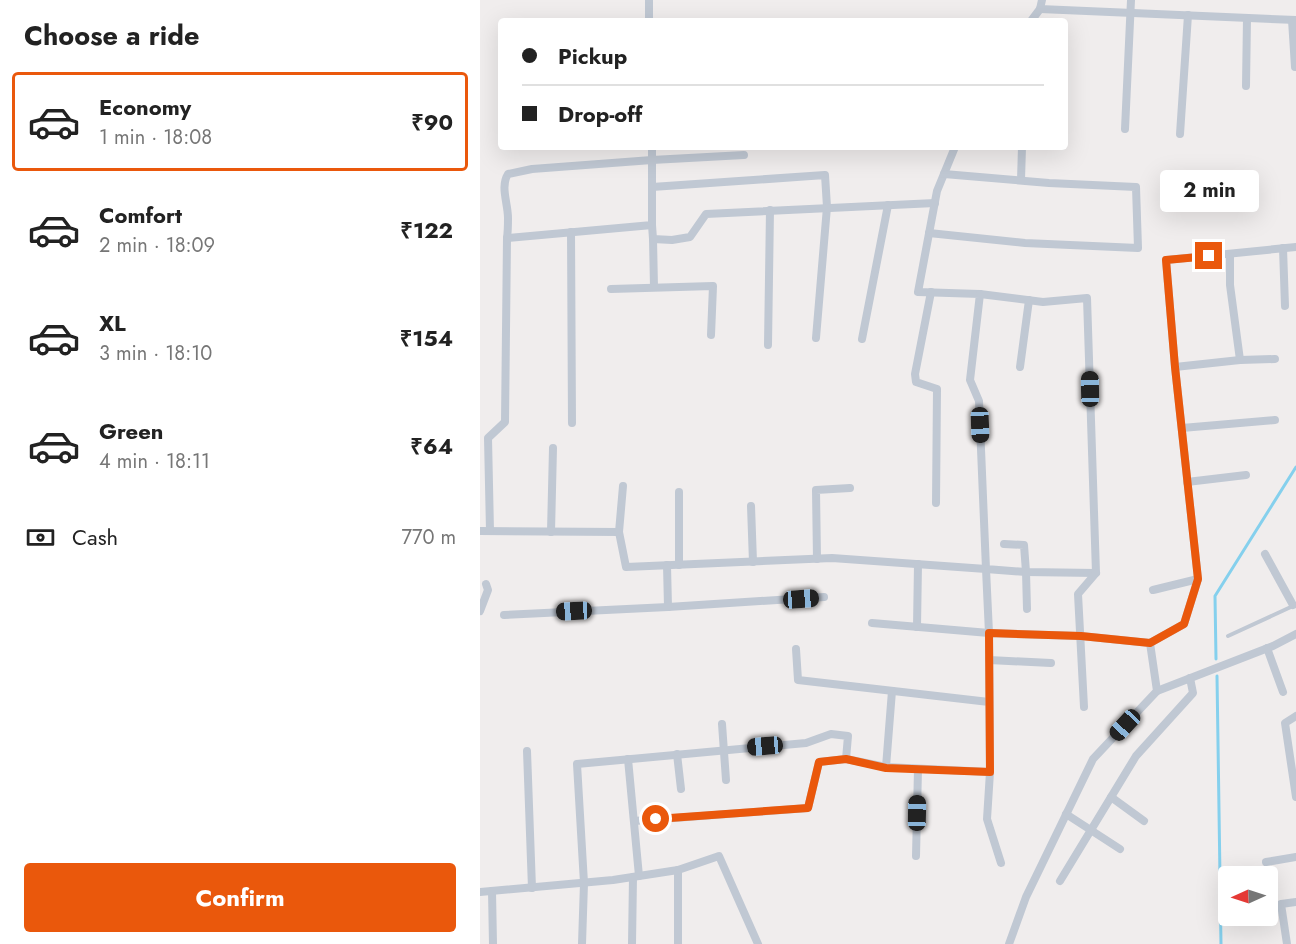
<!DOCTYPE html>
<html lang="en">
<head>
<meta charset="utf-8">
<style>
	:root { --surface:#fff; --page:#f2f2f2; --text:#222; --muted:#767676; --line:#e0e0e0; --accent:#ea580c }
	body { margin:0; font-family:Jost,sans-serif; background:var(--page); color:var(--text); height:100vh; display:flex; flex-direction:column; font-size:22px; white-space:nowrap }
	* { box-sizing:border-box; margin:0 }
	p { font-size:20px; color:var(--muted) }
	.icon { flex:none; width:33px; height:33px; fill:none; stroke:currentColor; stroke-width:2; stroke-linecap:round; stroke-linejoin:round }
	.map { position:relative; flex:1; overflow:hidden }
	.sheet { display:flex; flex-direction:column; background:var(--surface); width:480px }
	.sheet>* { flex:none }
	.banner { position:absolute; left:18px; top:18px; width:570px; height:132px; border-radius:6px; box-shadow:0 6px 24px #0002; display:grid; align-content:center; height:132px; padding:0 24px; background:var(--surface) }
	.needle { width:39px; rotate:267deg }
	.controls { position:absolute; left:738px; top:866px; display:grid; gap:12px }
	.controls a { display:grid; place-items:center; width:60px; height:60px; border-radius:6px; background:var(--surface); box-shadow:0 6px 24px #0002; font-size:30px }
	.end { position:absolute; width:27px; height:27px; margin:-14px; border:8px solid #ea580c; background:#fff; box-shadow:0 0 0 3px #fff }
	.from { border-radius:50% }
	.bubble { position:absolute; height:42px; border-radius:6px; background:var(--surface); box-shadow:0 6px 24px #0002; font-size:20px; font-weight:700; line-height:42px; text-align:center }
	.car { position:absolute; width:18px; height:36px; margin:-18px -9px; border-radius:8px; box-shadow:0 0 4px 2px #0007; background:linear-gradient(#222 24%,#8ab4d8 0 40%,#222 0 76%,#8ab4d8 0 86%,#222 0) }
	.banner b { display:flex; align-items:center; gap:21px; height:57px; font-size:22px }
	.banner b+b { border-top:2px solid var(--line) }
	.banner i { width:15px; height:15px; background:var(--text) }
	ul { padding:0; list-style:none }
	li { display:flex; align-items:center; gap:18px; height:99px; margin:0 12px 9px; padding:0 12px; border:3px solid transparent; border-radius:6px }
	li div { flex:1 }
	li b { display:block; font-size:22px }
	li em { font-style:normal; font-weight:700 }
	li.selected { border-color:var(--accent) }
	li>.icon { width:54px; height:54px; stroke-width:1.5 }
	h2 { padding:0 24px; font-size:27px; line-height:72px }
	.pay { display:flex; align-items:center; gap:15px; height:66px; padding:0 24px; font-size:22px }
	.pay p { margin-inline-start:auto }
	.cta { display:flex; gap:12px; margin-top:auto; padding:12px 24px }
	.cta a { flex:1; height:69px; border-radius:6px; background:var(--accent); color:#fff; font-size:24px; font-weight:700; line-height:69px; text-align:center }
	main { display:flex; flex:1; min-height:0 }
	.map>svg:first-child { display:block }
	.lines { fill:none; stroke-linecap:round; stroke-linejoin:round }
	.stream { stroke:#85d0ed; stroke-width:3 }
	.lane { stroke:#c0c8d3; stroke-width:4 }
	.street { stroke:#c0c8d3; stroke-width:8 }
	.route { stroke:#ea580c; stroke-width:8 }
</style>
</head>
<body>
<main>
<section class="sheet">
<h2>Choose a ride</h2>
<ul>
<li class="selected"><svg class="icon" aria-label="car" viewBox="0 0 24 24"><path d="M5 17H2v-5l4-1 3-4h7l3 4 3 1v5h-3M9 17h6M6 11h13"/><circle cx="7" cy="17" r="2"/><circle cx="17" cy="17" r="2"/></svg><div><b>Economy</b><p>1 min · 18:08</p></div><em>₹90</em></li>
<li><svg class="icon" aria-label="car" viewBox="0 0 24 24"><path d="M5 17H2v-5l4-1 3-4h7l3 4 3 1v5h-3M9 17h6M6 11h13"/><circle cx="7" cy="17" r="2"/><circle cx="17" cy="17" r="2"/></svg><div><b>Comfort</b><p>2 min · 18:09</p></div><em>₹122</em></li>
<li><svg class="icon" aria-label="car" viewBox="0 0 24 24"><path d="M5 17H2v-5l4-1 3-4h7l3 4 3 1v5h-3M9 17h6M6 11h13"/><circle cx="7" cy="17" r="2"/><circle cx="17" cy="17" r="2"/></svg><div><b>XL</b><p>3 min · 18:10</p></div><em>₹154</em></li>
<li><svg class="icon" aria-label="car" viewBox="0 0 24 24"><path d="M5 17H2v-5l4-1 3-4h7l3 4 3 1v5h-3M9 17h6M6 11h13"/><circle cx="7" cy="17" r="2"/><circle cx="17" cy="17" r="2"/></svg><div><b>Green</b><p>4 min · 18:11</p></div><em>₹64</em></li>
</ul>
<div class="pay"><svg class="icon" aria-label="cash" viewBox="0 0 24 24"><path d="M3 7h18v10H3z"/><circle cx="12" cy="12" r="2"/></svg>Cash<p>770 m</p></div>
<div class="cta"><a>Confirm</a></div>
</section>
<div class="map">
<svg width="816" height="944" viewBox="0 0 816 944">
	<rect width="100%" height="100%" fill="#f0eded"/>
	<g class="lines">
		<!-- stream -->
		<g class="stream">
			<polyline points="736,659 735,596 816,467"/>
			<polyline points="737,676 741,944"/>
		</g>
		<!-- lane -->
		<polyline class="lane" points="748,636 813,606"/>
		<!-- street -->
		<g class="street">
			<polyline points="169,0 169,21"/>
			<polyline points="560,9 816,20"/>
			<polyline points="812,20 815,67"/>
			<polyline points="551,21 560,9 562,0"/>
			<polyline points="766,86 767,18"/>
			<polyline points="645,129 651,0"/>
			<polyline points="700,134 708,15"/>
			<polyline points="475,147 457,191 438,292 500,294 490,380 499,401 506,569 546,572 547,609"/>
			<polyline points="541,180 542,147"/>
			<polyline points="172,187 345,175 347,207 336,338"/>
			<polyline points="172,225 173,239 192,240 210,237 226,214 455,203"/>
			<polyline points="91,232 92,423"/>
			<polyline points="449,233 545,243 658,248 656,187 569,183 464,174"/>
			<path d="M27,238C28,231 28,224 28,218C28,203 20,187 28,174L52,169L172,160L264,155"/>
			<polyline points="173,239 174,287"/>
			<polyline points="803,248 805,306"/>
			<polyline points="750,254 750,285 760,360"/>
			<polyline points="131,289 233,286 231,335"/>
			<polyline points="451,292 435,374 436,382 457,389 456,503"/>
			<polyline points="500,294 563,302 607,298 616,573 546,572 544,545 524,544"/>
			<polyline points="382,339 408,205"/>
			<polyline points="288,345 290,210"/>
			<polyline points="540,367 549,300"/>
			<polyline points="695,367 760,360 795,359"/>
			<polyline points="702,428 795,420"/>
			<polyline points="707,482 766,475"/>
			<polyline points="199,492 199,565"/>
			<polyline points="271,506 273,562"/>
			<polyline points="0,531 139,532 146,567 352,558 506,569 509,633 601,636 670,643 677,691 613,759 546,897 529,944"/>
			<polyline points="10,531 8,438 25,422 27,238 172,225 172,147"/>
			<polyline points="71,532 73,448"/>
			<polyline points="139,532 143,486"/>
			<polyline points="785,554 813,605"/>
			<polyline points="337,559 336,490 370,488"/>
			<polyline points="187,565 188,607 344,597"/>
			<polyline points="673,590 718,579"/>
			<polyline points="0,611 8,590 6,584"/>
			<polyline points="24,615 188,607"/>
			<polyline points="392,623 509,633 510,772 507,819 521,863"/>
			<polyline points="437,627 438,564"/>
			<polyline points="670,643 704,624 718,579 695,367 686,260 816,247"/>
			<polyline points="787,648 803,692"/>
			<polyline points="316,649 318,680 509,702"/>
			<polyline points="509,660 571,663"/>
			<polyline points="677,691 793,646 816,634"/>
			<polyline points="604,707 598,594 616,573"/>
			<polyline points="816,716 805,723 816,797"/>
			<polyline points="242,724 246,780"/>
			<polyline points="47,751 52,888"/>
			<polyline points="197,754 201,789"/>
			<polyline points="148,759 159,876"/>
			<polyline points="406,767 412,691"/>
			<polyline points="631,797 664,821"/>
			<polyline points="586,814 640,849"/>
			<polyline points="154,821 328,808 339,762 366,759"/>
			<polyline points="436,856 438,769"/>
			<polyline points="786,862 816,857"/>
			<polyline points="198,870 198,944"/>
			<polyline points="580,881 656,756 713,693 710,678"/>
			<polyline points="12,891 13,944"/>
			<polyline points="0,892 133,880 198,870 239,856 278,944"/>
			<polyline points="102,944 104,883 97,764 326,743 351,734 368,736 366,759 406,767 510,772"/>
			<polyline points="152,944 153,877"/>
			<polyline points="807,944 801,904 816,902"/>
		</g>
	</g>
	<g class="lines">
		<!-- route -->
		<polyline class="route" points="176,819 328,808 339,762 366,759 406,768 510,772 509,633 601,636 670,643 704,624 718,579 695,367 686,260 729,256"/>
	</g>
</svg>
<div class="controls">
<a><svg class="needle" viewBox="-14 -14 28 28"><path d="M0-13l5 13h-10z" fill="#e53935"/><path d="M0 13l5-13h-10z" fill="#767676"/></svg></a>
</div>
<i class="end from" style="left:176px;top:819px"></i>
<i class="end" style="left:729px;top:256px"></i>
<div class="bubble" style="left:680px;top:170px;width:99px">2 min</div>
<i class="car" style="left:610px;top:389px;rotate:359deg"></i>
<i class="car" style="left:500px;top:425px;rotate:178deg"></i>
<i class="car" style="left:321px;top:599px;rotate:86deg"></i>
<i class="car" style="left:94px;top:611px;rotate:267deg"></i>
<i class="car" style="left:645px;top:725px;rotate:223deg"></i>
<i class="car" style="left:285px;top:746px;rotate:265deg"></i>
<i class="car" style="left:437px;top:813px;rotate:1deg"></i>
<div class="banner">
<b><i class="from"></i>Pickup</b>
<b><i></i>Drop-off</b>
</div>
</div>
</main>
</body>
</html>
